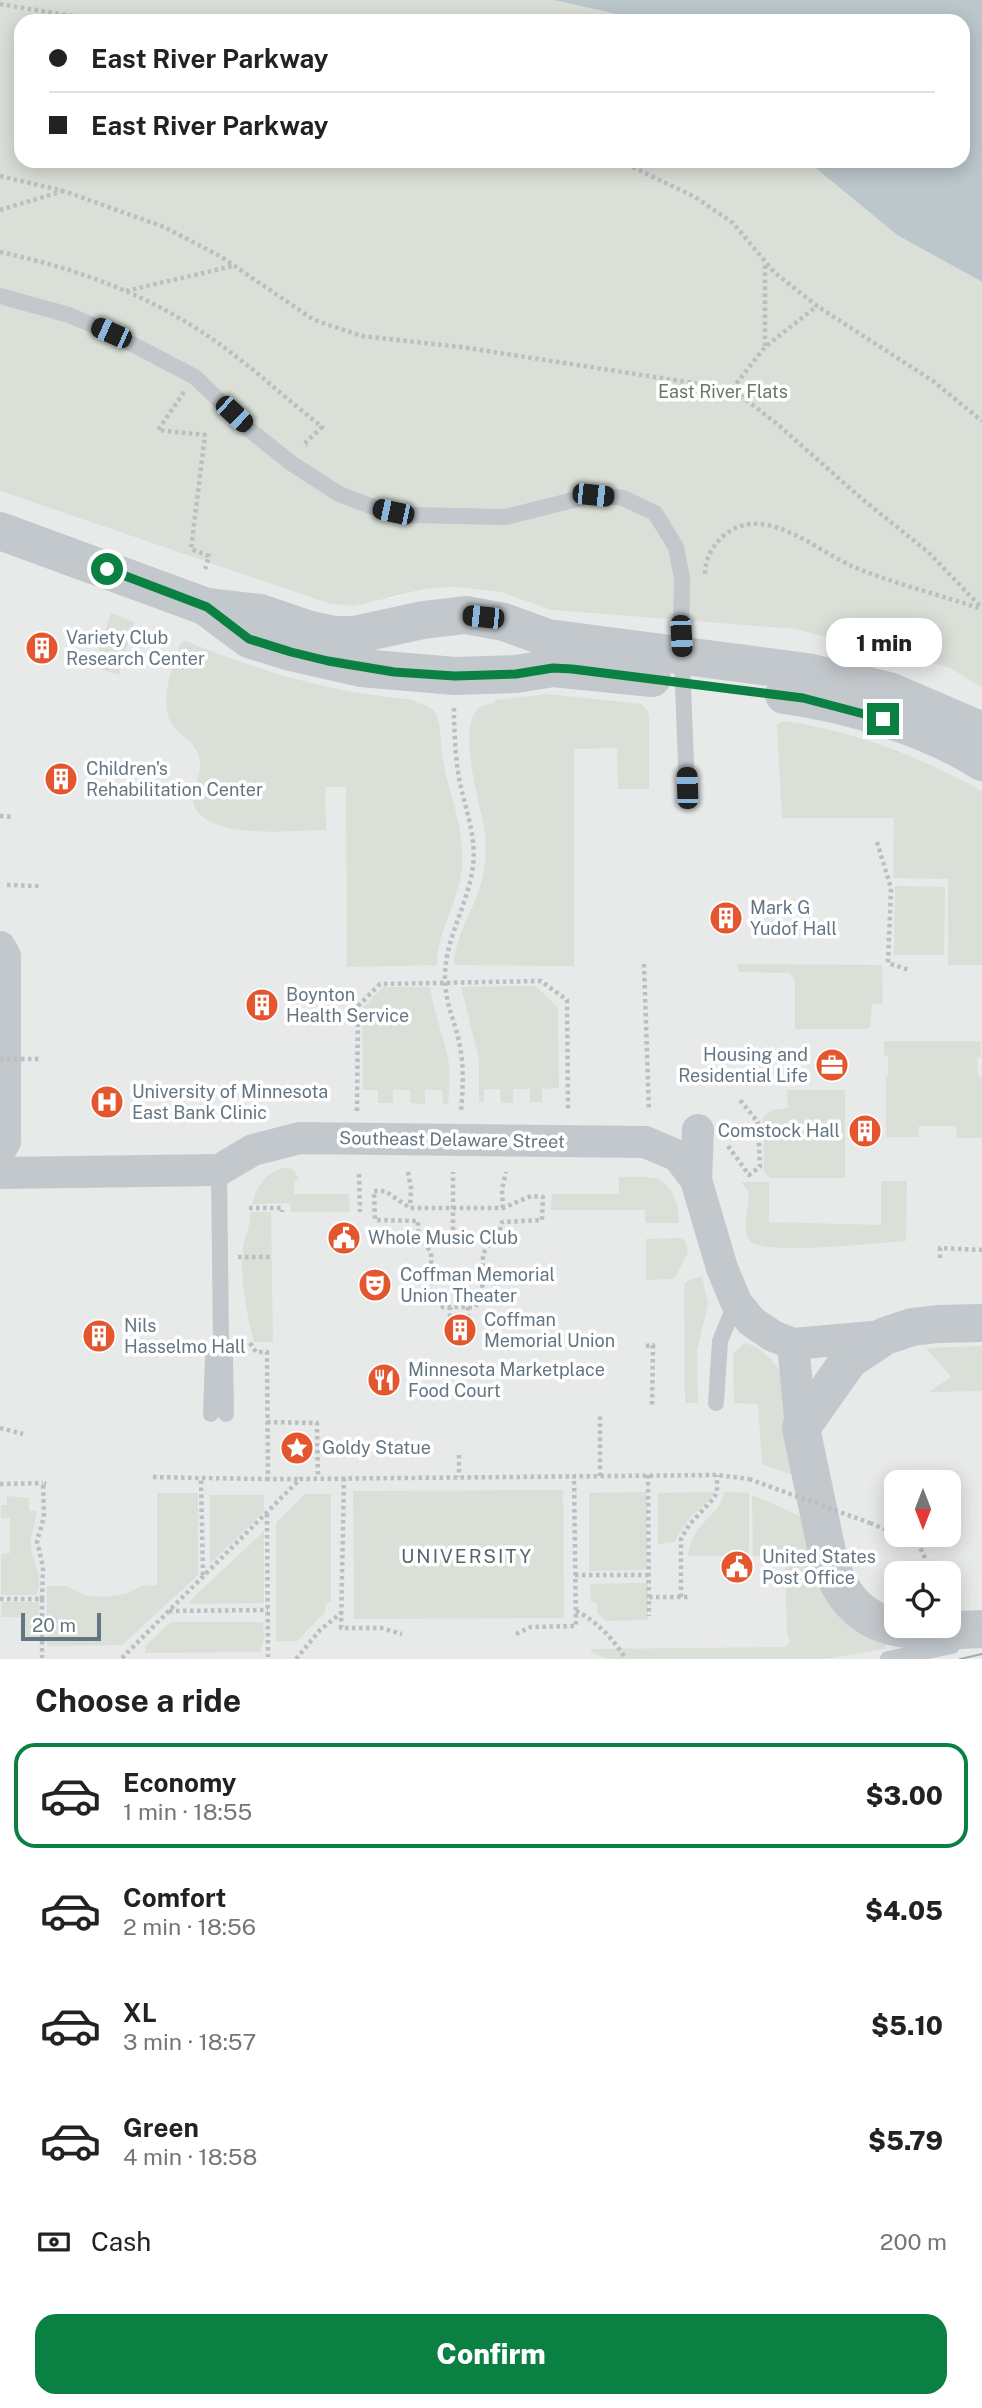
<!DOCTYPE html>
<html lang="en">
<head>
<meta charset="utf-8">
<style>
	:root { --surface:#fff; --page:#f2f2f2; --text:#222; --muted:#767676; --line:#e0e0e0; --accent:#0b8043 }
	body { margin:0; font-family:"Public Sans",sans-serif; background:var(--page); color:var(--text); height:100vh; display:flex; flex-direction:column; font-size:26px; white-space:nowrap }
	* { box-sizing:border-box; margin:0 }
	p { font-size:23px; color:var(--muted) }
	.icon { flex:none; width:38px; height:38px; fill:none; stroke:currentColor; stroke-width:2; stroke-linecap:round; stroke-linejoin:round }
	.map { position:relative; height:1659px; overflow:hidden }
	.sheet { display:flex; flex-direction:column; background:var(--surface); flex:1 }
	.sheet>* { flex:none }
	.banner { position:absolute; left:14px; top:14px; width:956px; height:154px; border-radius:21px; box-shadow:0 4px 18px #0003; display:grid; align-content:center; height:154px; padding:0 35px; background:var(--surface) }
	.needle { width:46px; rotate:180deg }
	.fabs { position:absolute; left:884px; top:1470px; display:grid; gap:14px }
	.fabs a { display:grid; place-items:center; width:77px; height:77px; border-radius:14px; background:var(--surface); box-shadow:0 4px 18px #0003; font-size:35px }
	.scale { position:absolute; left:21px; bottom:18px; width:80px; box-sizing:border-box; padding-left:7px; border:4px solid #657683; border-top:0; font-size:19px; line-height:24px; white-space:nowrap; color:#657683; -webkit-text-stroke:5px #fff; paint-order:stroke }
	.end { position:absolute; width:32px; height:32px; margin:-16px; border:9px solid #0b8043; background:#fff; box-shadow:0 0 0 4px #fff }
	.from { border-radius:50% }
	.bubble { position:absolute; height:49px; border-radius:21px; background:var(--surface); box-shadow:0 4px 18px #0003; font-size:23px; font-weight:800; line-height:49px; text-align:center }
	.car { position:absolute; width:21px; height:42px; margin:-21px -10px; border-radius:9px; box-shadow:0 0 5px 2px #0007; background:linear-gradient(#222 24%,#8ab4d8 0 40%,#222 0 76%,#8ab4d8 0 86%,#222 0) }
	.banner b { display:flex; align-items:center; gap:24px; height:66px; font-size:26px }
	.banner b+b { border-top:2px solid var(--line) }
	.banner i { width:18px; height:18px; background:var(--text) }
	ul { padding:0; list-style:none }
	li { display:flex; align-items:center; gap:21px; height:105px; margin:0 14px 10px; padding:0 21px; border:4px solid transparent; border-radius:21px }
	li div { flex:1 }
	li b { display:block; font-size:26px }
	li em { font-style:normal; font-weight:800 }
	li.on { border-color:var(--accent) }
	li>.icon { width:63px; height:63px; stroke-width:1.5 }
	h2 { padding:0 35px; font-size:32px; line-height:84px }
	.pay { display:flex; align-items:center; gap:18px; height:77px; padding:0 35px; font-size:26px }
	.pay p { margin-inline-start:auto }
	.primary-button { display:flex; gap:14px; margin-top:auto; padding:14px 35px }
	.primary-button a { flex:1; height:80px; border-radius:21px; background:var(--accent); color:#fff; font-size:28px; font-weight:800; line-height:80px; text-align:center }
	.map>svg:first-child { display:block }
	.built { fill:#e8e9e9; fill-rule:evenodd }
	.green { fill:#dadfd7 }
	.water { fill:#bbc7cb }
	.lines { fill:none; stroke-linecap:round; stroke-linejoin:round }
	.path { stroke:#bbbfc2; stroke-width:4.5; stroke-dasharray:3.5 3.5; stroke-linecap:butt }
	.service { stroke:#c3c8cc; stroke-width:16 }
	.minor { stroke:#c3c8cc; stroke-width:32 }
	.tertiary { stroke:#c3c8cc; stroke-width:38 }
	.tram { stroke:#a2aab0; stroke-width:2 }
	.path-bridge { stroke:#bbbfc2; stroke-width:4.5; stroke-dasharray:3.5 3.5; stroke-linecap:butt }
	.route { stroke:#0b8043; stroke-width:9 }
	.labels { text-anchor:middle; stroke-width:7; stroke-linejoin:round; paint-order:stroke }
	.park-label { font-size:18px; fill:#687a64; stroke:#fff }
	.poi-label { font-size:18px; fill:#657683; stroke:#fff; text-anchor:start }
	.street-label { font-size:18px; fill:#657683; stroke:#fff }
	.neighbourhood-label { font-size:19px; letter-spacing:2px; fill:#57646e; stroke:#fff }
</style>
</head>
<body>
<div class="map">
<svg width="982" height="1659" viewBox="0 0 982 1659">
	<rect width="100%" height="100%" fill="#fafaf8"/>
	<!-- built -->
	<path class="built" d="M0,491L327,603L391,598L425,589L453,587L500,592L551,610L794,629L950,668L982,688V1659H0ZM896,1482H948V1535H896ZM896,1573H948V1626H896Z"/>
	<!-- green -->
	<g class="green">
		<polygon points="0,0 553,0 631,17 639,21 21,21 21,161 807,161 897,235 982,282 982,688 950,668 794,629 551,610 500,592 453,587 425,589 354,606 327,603 0,491"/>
		<polygon points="111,613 134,622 119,675 100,669 101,655 98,653"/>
		<path d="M186,641C264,673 330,693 415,700L416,703C426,704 433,707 437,717C442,729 440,746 443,760C449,795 465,829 462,866C460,900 437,930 437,965L347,967L346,787H325L326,830C294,830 201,842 193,801C190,786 208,771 196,750C190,738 177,734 171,723C159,702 173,664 180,644Z"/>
		<path d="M548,694L641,704L647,710L649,716V789H618L617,748L574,749V966L454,965C455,940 467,921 476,898C484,880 487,855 485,834C482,807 455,728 479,708C483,705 489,704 494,703L495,700Z"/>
		<path d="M783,721C859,732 915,755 982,791V965H948V879L893,878L894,818H782L777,725Z"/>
		<polygon points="895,886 945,887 944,955 894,955"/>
		<polygon points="737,964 882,965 883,1004 872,1004 870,1027 866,1029 795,1029 795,981 790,973 740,972 737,969"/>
		<polygon points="536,986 558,1008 559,1088 542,1089 542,1102 530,1102 530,1089 513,1089 513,1103 501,1103 500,1089 484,1089 484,1102 479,1102 479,1060 461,987"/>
		<path d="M383,987H430C433,1012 443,1034 448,1058C451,1073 449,1088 448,1104H443L442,1090H425V1104L411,1103L410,1090H393V1103H378V1090H363L362,1009Z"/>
		<polygon points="884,1041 981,1041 981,1057 977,1058 978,1076 982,1077 982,1138 957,1138 956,1126 919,1126 918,1137 886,1137 886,1076 888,1075 888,1056 884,1056"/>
		<polygon points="787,1090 845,1090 845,1178 769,1178 764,1171 763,1117 773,1110 788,1108"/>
		<path d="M288,1167L294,1170L299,1179L294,1181V1194H349L350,1212H291L290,1203L252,1204C257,1184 268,1170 288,1167Z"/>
		<path d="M619,1177C630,1177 643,1176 653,1178C672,1181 680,1207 679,1223H645V1210H551L552,1194H619Z"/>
		<path d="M881,1181H907L906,1241C883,1242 758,1257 749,1240C742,1226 749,1207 749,1192L741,1182H769V1222L881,1225Z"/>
		<path d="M251,1212H271L273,1342H254C246,1311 240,1281 243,1249C244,1236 251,1225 251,1212Z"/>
		<polygon points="679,1238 685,1240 688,1253 674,1279 646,1280 646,1239"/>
		<polygon points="702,1276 708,1304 697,1351 698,1403 685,1403 684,1284 687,1281"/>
		<path d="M745,1343C761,1347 772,1359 781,1373L796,1476L762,1464L758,1404L734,1403L733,1354Z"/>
		<polygon points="982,1346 982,1391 929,1392 951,1377 926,1348"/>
		<polygon points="563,1490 564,1618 354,1619 353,1491"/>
		<polygon points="647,1492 647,1570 589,1571 589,1493"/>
		<polygon points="714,1492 711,1499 690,1517 674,1542 658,1544 658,1493"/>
		<path d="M724,1492L749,1493V1556H688C690,1544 693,1535 702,1525C711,1513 721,1509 724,1492Z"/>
		<polygon points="157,1493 198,1493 198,1575 122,1645 47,1646 47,1586 67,1586 84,1595 104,1597 126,1594 141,1586 157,1585"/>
		<polygon points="305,1494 331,1494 331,1602 326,1603 325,1612 297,1641 276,1641 276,1523"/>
		<polygon points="210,1495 264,1495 264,1511 210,1564"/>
		<polygon points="752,1495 807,1519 885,1642 885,1649 824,1659 608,1659 591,1652 591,1649 786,1647 790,1641 787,1633 785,1556 753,1556"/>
		<path d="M7,1496L29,1498V1511H37C36,1523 30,1532 31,1545C32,1563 45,1577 36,1595H1V1554L10,1553V1518H1V1505H7Z"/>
		<polygon points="264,1531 264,1603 189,1604 193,1598"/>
		<polygon points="648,1583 648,1620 606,1621 597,1613 597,1603 591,1602 590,1584"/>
		<polygon points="2,1602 39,1602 39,1639 22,1639 22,1617 1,1617"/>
		<polygon points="171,1622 263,1622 264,1640 260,1652 145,1653 145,1646"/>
	</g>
	<!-- water -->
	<polygon class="water" points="553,0 982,0 982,282 897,235 807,161 962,161 962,21 639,21 630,17"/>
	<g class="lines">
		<!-- path -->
		<g class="path">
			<polyline points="0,4 102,21"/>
			<polyline points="620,161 695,197 733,223 774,272 817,306 933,381 982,421"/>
			<polyline points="0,176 64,191 164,227 220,256 314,320 362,336 461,347 732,389 776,423 861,498 928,552 982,608"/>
			<polyline points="0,210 63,191"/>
			<path d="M0,252C65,266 128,287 186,322C235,351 278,392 322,427L304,444L307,446"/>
			<polyline points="126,291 233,266"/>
			<polyline points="765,346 765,265"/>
			<polyline points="732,389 765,347 817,306"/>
			<polyline points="184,392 158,430 205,435 191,549 209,556 205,569"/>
			<path d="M705,574C705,559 712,547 722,537C763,500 816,551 854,567C895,584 940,595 982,609"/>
			<path d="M454,708C454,729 455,751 458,772C463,804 477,834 473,866C468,906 444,939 445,980C446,1008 456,1022 460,1047C464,1068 463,1090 461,1111"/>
			<polyline points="0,816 13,817"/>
			<polyline points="877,842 891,888 888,963 909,970"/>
			<polyline points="7,885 39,886"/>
			<polyline points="644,964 649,1111"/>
			<polyline points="357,1111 358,1006 380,984 541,981 567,1000 568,1111"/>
			<polyline points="728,1146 749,1175 760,1167 758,1122 740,1100"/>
			<polyline points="408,1172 411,1188 410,1207"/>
			<polyline points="359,1174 360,1212"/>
			<polygon points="374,1191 385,1191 410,1208 503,1208 531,1196 543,1197 542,1220 502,1222 499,1233 491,1241 483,1254 482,1297 475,1307 443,1307 432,1297 431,1253 418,1233 418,1221 375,1220"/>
			<polyline points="249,1208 282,1208 282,1212"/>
			<polyline points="503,1208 502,1189 506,1172"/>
			<polyline points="453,1230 453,1172"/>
			<polyline points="238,1257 272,1257"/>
			<polyline points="940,1258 940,1248 982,1250"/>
			<polyline points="468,1307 468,1317"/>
			<polyline points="450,1317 450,1307"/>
			<polyline points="243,1343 250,1343 256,1352 267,1352 268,1479 300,1479"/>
			<polyline points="646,1346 653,1345 652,1408"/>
			<polyline points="267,1422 317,1423 318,1478"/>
			<polyline points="0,1428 23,1434"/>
			<polyline points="459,1455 459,1477"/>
			<polyline points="648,1475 649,1616"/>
			<polyline points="600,1476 600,1414"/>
			<polyline points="153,1477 201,1478"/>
			<polyline points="344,1478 341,1628 381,1628 402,1634"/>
			<polyline points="0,1484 43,1483"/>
			<polyline points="267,1514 268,1657"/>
			<polyline points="870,1523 896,1534"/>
			<polyline points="897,1535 919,1545 926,1560"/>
			<polyline points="203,1575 201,1478 268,1479"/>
			<polyline points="575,1575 649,1575"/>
			<polyline points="649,1597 689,1597"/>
			<polyline points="681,1597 681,1539 689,1525 714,1498 717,1492 717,1475"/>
			<polyline points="0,1599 42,1599 42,1658"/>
			<polyline points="42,1599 43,1567 37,1541 44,1517 43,1483 46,1484"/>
			<polyline points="169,1611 268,1610"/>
			<path d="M576,1611C597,1621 614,1640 626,1659"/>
			<polyline points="516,1634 531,1627 576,1626 574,1476"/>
			<polyline points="122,1658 300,1479 717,1475 749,1479"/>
			<polyline points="296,1659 320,1630 341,1613"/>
		</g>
		<!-- service -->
		<g class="service">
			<polyline points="0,296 69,315 111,333 195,377 251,431 291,463 339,494 376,508 409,515 506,517 593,495 623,498 655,513 676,547 682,578 681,636 687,788"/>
			<polyline points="219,1170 221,1343 225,1355 226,1414"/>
			<polyline points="716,1403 720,1341 736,1302"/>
			<polyline points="211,1414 213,1357 221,1343"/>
			<polyline points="888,1659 952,1646"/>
		</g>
		<!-- minor -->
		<g class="minor">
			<polyline points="0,947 5,956 5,1142 0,1150"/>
			<polyline points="0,1173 219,1170 253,1150 300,1138 645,1142 678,1156 696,1180 722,1268 736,1302 751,1321 773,1336 793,1344 884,1336"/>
			<polyline points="696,1180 698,1130"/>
			<polyline points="793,1344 801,1428"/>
		</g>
		<!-- tertiary -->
		<g class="tertiary">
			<polyline points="0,531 207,607 260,613 307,629 334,635 354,635 423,620 466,615 504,622 548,638 807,672 889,691 982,731"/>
			<polyline points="209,609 249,639 291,652 361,668 455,676 516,674 553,668 652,678"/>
			<path d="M784,695C846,703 929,728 982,762"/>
			<path d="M982,1323L938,1324L912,1327L885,1336L849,1360L801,1428L829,1561C855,1640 914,1632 982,1629"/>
		</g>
		<!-- tram -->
		<polyline class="tram" points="960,1659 982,1654"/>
		<!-- path-bridge -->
		<g class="path-bridge">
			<polyline points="0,1059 39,1059"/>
			<polyline points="749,1479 870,1523"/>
		</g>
	</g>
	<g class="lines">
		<!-- route -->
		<polyline class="route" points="107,569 207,607 249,639 291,652 328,661 394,672 455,676 516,674 553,668 572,669 803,698 883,719"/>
	</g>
	<!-- icons -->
	<defs>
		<symbol id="building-disc" viewBox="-11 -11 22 22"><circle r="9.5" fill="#e4572e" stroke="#fff"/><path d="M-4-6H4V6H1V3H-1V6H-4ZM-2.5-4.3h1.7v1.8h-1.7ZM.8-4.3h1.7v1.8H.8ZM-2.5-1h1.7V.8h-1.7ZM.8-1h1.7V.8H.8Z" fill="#fff"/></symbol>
		<symbol id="office-disc" viewBox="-11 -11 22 22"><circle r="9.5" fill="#e4572e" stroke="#fff"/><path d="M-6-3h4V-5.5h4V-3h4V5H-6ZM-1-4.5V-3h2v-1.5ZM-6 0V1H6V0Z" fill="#fff"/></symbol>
		<symbol id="hospital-disc" viewBox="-11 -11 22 22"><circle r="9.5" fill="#e4572e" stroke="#fff"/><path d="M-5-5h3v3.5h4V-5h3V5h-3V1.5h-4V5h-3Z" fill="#fff"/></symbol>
		<symbol id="civic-disc" viewBox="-11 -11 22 22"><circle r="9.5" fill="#e4572e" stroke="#fff"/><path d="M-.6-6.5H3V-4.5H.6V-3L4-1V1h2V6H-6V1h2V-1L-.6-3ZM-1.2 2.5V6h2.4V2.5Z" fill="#fff"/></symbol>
		<symbol id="theatre-disc" viewBox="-11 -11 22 22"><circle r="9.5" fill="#e4572e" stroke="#fff"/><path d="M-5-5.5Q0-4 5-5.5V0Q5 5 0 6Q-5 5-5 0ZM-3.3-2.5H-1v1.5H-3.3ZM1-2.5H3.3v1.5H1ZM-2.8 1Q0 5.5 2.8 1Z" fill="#fff"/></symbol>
		<symbol id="restaurant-disc" viewBox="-11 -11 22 22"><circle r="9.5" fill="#e4572e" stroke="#fff"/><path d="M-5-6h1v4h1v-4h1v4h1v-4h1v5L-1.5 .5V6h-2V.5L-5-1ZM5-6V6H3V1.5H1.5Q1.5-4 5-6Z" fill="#fff"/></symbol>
		<symbol id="sight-disc" viewBox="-11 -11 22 22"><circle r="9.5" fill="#e4572e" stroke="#fff"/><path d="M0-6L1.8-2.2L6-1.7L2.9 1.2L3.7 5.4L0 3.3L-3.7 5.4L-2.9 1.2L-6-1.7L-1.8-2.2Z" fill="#fff"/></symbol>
	</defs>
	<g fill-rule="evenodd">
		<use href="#building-disc" x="23" y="629" width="38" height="38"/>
		<use href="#building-disc" x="42" y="760" width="38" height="38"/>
		<use href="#building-disc" x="707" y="899" width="38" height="38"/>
		<use href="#building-disc" x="243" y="986" width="38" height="38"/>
		<use href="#office-disc" x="813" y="1046" width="38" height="38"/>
		<use href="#hospital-disc" x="88" y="1083" width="38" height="38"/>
		<use href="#building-disc" x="846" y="1112" width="38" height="38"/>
		<use href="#civic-disc" x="325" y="1219" width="38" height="38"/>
		<use href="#theatre-disc" x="356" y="1266" width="38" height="38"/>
		<use href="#building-disc" x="441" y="1311" width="38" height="38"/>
		<use href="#building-disc" x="80" y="1317" width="38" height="38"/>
		<use href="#restaurant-disc" x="365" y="1361" width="38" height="38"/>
		<use href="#sight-disc" x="278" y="1429" width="38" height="38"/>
		<use href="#civic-disc" x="718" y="1548" width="38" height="38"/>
	</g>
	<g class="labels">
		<!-- park labels -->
		<g class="park-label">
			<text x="723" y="398">East River Flats</text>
		</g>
		<!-- poi labels -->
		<g class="poi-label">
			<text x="66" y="644">Variety Club<tspan x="66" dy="21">Research Center</tspan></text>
			<text x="86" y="775">Children's<tspan x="86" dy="21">Rehabilitation Center</tspan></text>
			<text x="750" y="914">Mark G<tspan x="750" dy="21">Yudof Hall</tspan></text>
			<text x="286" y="1001">Boynton<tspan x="286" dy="21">Health Service</tspan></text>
			<text x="808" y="1061" text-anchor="end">Housing and<tspan x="808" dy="21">Residential Life</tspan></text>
			<text x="132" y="1098">University of Minnesota<tspan x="132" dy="21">East Bank Clinic</tspan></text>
			<text x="840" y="1137" text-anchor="end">Comstock Hall</text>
			<text x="368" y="1244">Whole Music Club</text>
			<text x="400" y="1281">Coffman Memorial<tspan x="400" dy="21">Union Theater</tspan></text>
			<text x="484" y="1326">Coffman<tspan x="484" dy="21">Memorial Union</tspan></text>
			<text x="124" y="1332">Nils<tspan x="124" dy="21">Hasselmo Hall</tspan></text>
			<text x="408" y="1376">Minnesota Marketplace<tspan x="408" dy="21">Food Court</tspan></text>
			<text x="322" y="1454">Goldy Statue</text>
			<text x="762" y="1563">United States<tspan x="762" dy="21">Post Office</tspan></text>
		</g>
		<!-- street labels -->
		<g class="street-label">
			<text transform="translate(452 1140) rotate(1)" y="6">Southeast Delaware Street</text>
		</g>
		<!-- neighbourhood labels -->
		<g class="neighbourhood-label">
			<text x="467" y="1563">UNIVERSITY</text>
		</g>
	</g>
</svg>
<div class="fabs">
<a><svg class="needle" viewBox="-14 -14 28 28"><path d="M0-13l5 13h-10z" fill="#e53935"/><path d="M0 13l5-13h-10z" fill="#767676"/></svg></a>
<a><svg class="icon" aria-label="locate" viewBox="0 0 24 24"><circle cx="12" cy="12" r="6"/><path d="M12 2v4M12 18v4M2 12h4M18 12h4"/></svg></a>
</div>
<div class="scale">20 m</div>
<i class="end from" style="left:107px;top:569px"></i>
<i class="end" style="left:883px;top:719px"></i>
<div class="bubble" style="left:826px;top:618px;width:116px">1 min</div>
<i class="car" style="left:111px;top:333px;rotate:294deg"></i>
<i class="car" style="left:234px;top:414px;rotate:133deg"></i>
<i class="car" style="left:593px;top:495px;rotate:96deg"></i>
<i class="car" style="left:393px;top:512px;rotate:282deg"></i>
<i class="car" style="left:483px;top:617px;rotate:276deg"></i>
<i class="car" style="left:681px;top:636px;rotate:177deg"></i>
<i class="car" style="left:687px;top:788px;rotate:358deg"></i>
<div class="banner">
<b><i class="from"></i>East River Parkway</b>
<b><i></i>East River Parkway</b>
</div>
</div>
<section class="sheet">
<h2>Choose a ride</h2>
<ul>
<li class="on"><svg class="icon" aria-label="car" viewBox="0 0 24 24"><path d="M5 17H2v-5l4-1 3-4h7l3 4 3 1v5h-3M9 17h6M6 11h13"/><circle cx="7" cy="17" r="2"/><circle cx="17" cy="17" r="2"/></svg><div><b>Economy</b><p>1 min · 18:55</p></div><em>$3.00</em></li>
<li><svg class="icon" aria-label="car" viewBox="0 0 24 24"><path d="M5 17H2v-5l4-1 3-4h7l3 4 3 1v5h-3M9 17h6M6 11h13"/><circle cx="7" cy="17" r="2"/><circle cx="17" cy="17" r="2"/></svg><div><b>Comfort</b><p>2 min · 18:56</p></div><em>$4.05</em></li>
<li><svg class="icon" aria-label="car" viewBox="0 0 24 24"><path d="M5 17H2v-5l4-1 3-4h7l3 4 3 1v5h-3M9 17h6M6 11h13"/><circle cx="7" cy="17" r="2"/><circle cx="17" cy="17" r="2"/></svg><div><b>XL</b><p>3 min · 18:57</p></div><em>$5.10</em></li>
<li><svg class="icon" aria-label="car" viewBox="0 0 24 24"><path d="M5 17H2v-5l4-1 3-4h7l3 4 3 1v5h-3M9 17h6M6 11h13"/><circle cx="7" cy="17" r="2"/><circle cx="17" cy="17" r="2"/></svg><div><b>Green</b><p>4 min · 18:58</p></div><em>$5.79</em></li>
</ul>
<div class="pay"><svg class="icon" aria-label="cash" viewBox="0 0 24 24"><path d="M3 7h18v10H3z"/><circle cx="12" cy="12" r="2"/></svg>Cash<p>200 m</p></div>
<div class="primary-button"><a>Confirm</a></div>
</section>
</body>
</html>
